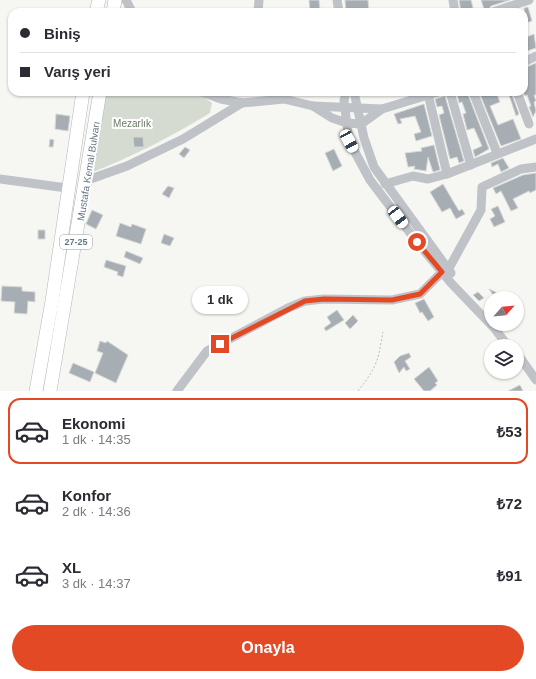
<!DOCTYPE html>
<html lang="tr">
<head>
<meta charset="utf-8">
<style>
	:root { --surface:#fff; --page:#f7f7f7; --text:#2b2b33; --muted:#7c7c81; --line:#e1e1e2; --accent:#e34925 }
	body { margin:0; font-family:Arial,sans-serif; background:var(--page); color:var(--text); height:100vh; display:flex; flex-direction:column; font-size:15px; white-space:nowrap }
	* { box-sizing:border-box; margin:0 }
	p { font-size:13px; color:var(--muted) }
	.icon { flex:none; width:22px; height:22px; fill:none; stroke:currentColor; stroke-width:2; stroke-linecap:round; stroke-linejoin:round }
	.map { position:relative; height:391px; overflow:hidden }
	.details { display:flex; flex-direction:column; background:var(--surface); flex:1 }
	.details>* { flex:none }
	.banner { position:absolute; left:8px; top:8px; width:520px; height:88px; border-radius:12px; box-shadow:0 1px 3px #0004; display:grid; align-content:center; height:88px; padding:0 12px; background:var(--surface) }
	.needle { width:26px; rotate:63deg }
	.controls { position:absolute; left:484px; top:291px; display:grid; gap:8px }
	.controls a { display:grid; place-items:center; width:40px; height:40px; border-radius:50%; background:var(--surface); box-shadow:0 1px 3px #0004; font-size:20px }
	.end { position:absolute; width:18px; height:18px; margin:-9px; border:5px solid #e34925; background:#fff; box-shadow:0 0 0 2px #fff }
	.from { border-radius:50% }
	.bubble { position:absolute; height:28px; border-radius:14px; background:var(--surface); box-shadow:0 1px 3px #0004; font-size:13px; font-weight:800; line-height:28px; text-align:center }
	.car { position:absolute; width:12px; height:24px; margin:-12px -6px; border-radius:5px; box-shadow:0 0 3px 1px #0007; background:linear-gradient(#fff 24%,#345 0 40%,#fff 0 76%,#345 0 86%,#fff 0) }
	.banner b { display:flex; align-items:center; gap:14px; height:38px; font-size:15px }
	.banner b+b { border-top:1px solid var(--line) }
	.banner i { width:10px; height:10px; background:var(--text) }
	ul { padding:7px 0 0; list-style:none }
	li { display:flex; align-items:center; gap:12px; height:66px; margin:0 8px 6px; padding:0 4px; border:2px solid transparent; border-radius:12px }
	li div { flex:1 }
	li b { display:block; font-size:15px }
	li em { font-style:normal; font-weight:800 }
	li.current { border-color:var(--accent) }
	li>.icon { width:36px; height:36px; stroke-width:1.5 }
	.button { display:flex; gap:8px; margin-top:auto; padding:8px 12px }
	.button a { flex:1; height:46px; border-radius:24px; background:var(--accent); color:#fff; font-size:16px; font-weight:800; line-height:46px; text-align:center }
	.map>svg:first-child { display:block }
	.green { fill:#d6dbd2 }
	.building { fill:#a6aeb4; stroke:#d7d7d5 }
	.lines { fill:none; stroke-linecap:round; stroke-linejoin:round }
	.highway-casing { stroke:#b2b6b9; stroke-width:14 }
	.path { stroke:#b9bcbe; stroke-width:1; stroke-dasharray:2 2; stroke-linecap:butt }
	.minor { stroke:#bfc3c7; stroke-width:9 }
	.highway { stroke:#fff; stroke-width:13 }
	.route { stroke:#e34925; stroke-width:5 }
	.labels { text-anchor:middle; stroke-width:4; stroke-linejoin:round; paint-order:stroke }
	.shield { fill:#fff; stroke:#93a0a9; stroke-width:1 }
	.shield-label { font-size:9px; font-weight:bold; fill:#657784 }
	.park-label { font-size:10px; fill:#697b64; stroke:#fff }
	.street-label { font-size:10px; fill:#657784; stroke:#fff }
</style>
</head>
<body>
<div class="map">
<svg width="536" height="391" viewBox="0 0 536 391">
	<rect width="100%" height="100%" fill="#f6f6f3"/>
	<!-- green -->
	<path class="green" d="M106,92H197L212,103L210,113C172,136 134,156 93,172Z"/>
	<!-- building -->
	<g class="building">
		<polygon points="309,0 319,0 320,10 310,12"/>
		<polygon points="345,0 368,0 369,12 346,12"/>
		<polygon points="459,0 471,0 474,12 461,12"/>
		<polygon points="481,0 510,0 491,6 487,12 485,12"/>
		<polygon points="528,7 532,21 525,23 524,8"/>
		<polygon points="534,34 536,48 524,52 524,38"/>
		<polygon points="536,63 536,95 534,95 536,101 534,102 536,111 533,117 529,107 531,106 527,95 525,96 523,92 524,68"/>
		<polygon points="459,92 467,92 489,149 475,157 473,150 482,146 474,128 467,130 463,114 466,113 462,102 459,103 457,94"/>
		<polygon points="479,92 496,92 500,102 490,106 498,125 513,119 521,139 501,146"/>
		<polygon points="508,92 511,92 519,114 516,116"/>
		<polygon points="445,96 464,161 459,163 457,157 450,159 439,115 444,113 442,106 437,107 435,99"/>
		<polygon points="424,104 432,136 416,141 414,134 421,132 415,116 400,119 402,123 398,124 394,114"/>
		<polygon points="56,114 70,116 68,131 55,129"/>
		<polygon points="133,137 143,137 144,147 134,147"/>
		<polygon points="50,139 54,140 53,147 49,147"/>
		<polygon points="434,145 440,170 433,172 428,157 426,171 414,169 415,166 408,167 405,153 422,151 421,148"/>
		<polygon points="185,147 190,150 184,158 179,154"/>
		<polygon points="334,149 342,166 333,171 325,153"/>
		<polygon points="503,158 509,168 501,172 498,164 492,167 491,163"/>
		<polygon points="536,173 536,190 530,193 529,191 513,199 518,208 511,211 501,191 496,194 493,188 523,175"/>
		<polygon points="443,184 459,211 462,209 465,214 456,219 450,208 442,212 430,192"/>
		<polygon points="168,186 174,188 169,198 162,194"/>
		<polygon points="498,206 505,222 494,227 490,219 495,216 491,209"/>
		<polygon points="92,210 103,215 96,229 86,224"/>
		<polygon points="120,223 131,227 132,224 146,229 141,244 116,236"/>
		<rect x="38" y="230" width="7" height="9"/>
		<polygon points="164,234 174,238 170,246 161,243"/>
		<polygon points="126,251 143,258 140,264 124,257"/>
		<polygon points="106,260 126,266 123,277 117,275 118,272 104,267"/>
		<polygon points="2,286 22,287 22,291 35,292 35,302 28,301 27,314 14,313 15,302 1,301"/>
		<polygon points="489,289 502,295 495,298"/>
		<polygon points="478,292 484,298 479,301 473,295"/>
		<polygon points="424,299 434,317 428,321 422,312 420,313 415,303"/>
		<polygon points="337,310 344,320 326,331 324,328 331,323 327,317"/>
		<polygon points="353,315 358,321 350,329 345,323"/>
		<polygon points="100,341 106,343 107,341 128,355 116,383 95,373 103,353 97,351"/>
		<polygon points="409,353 411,357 405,361 410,369 406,371 404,367 399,373 394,362 400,356"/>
		<polygon points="73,363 94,372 90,382 69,373"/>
		<polygon points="429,367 438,381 435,383 437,385 430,391 424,391 414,379"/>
		<polygon points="520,385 523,391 508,391"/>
	</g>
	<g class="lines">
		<defs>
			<g id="highway">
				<polyline points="96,12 99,0"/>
				<polyline points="113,12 115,0"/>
				<polyline points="36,391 52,301 83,92"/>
				<polyline points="50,391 100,92"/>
			</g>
		</defs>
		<!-- highway casing -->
		<use href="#highway" class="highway-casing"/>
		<!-- path -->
		<path class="path" d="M358,391C377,367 378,361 383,332"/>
		<!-- minor -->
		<g class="minor">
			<polyline points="126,0 132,12"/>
			<polyline points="337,0 339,12"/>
			<polyline points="453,0 455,12"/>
			<polyline points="258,12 259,0"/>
			<polyline points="493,12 529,0"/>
			<polyline points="524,62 536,56"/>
			<polyline points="202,92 221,99 242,103 284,99 313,106 382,109"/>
			<polyline points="346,92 344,101 349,141 370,180 417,242 451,283 495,329 508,346"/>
			<polyline points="354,92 364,138 374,167 451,273"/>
			<polyline points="450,92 471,165"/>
			<polyline points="473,92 497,153"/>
			<polyline points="517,92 529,124"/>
			<polyline points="428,94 447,174"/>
			<polyline points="313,106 332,118 347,123 361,124 382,109 438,92"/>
			<polyline points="0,179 67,188"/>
			<polyline points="85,181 127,166 183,139 242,103"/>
			<polyline points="385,184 413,176 428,179 447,174 536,139"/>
			<polyline points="448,270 481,210 482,187 521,169 536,167"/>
			<polyline points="517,353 536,380"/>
			<polyline points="177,391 207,351 288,308 305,301 324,299 392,300 420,294 442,272"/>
		</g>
		<!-- highway -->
		<use href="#highway" class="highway"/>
	</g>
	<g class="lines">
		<!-- route -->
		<polyline class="route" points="220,344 305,301 324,299 392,300 420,294 442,272 417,242"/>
	</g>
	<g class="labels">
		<!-- shield labels -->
		<rect class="shield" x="60" y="235" width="32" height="14" rx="3"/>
		<g class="shield-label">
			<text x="76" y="245">27-25</text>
		</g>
		<!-- park labels -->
		<g class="park-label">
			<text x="132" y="127">Mezarlık</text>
		</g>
		<!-- street labels -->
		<g class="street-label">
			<text transform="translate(88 171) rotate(-81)" y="4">Mustafa Kemal Bulvarı</text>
		</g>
	</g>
</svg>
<div class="controls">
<a><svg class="needle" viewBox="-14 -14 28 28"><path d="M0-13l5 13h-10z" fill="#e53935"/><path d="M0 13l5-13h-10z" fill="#7c7c81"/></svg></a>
<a><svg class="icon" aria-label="layers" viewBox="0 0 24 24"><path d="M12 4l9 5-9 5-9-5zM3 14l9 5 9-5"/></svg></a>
</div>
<i class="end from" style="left:417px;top:242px"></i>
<i class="end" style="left:220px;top:344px"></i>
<div class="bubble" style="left:192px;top:286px;width:56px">1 dk</div>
<i class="car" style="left:349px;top:141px;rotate:152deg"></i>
<i class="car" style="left:398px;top:217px;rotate:143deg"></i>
<div class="banner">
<b><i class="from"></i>Biniş</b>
<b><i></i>Varış yeri</b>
</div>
</div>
<section class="details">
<ul>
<li class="current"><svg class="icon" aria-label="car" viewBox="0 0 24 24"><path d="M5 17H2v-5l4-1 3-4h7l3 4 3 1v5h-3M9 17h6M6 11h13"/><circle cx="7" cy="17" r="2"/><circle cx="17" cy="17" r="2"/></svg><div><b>Ekonomi</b><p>1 dk · 14:35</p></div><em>₺53</em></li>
<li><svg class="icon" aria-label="car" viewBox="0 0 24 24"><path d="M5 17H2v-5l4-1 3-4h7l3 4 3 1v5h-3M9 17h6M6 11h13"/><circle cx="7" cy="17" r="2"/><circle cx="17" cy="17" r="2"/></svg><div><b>Konfor</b><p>2 dk · 14:36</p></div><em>₺72</em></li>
<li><svg class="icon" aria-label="car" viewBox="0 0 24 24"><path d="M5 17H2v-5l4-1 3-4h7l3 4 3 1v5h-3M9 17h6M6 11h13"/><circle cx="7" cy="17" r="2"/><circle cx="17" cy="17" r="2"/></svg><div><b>XL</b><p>3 dk · 14:37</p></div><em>₺91</em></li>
</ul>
<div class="button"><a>Onayla</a></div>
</section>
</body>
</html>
